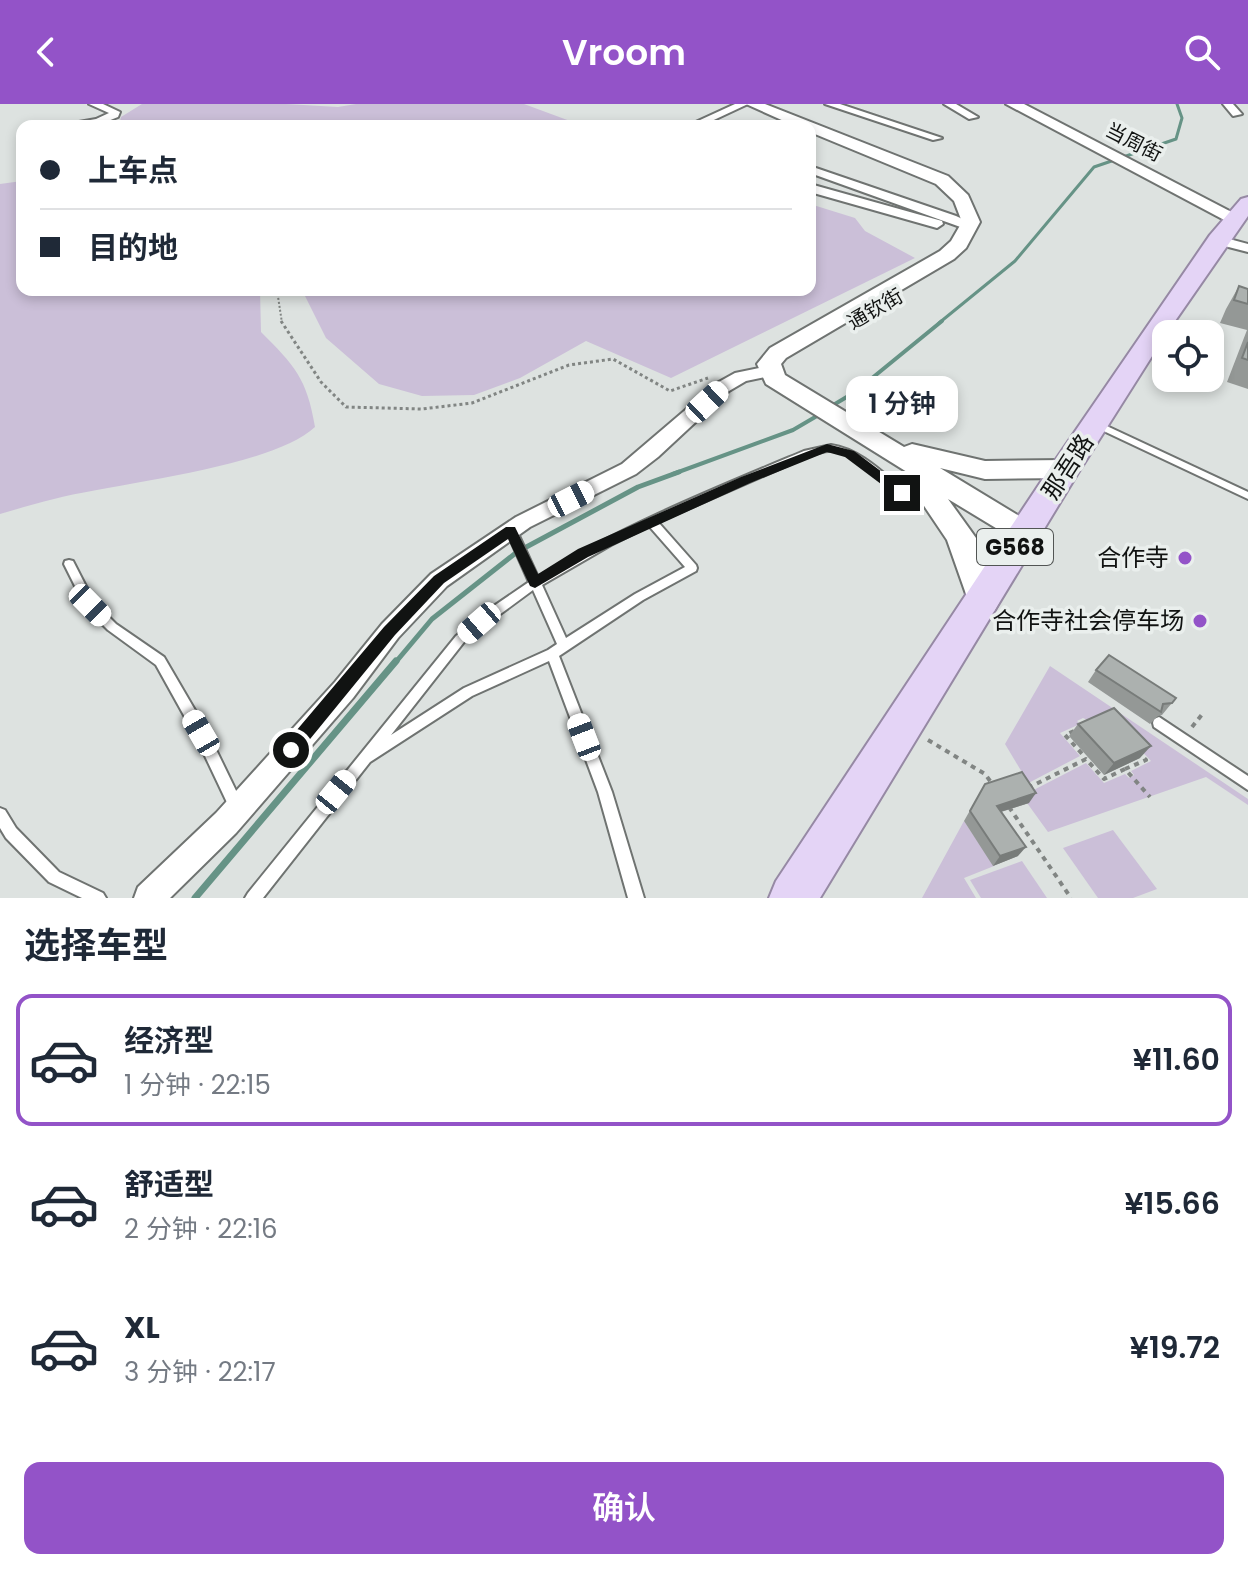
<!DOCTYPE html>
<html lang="zh">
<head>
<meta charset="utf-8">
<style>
	:root { --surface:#fff; --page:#f6f6f7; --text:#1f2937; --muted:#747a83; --line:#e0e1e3; --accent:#9353c8 }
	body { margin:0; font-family:Poppins,"Noto Sans SC",sans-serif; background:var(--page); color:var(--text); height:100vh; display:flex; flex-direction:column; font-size:30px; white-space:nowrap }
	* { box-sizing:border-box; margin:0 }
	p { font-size:26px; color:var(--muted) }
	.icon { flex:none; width:44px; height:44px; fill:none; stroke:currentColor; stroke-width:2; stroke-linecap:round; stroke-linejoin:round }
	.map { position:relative; height:794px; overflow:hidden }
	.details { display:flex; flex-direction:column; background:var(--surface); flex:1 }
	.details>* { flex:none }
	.top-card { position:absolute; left:16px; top:16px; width:800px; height:176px; border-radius:16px; box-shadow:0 4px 12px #0003; display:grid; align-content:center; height:176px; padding:0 24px; background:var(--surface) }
	.buttons { position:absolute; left:1152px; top:216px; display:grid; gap:16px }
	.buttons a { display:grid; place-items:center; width:72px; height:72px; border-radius:16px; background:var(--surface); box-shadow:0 4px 12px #0003; font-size:40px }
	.end { position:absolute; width:36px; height:36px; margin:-18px; border:10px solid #111312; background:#fff; box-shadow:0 0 0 4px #fff }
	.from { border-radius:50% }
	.bubble { position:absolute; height:56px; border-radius:16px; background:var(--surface); box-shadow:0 4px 12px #0003; font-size:26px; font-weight:600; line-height:56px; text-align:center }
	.car { position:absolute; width:24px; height:48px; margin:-24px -12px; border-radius:10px; box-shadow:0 0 6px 2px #0007; background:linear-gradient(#fff 24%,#345 0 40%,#fff 0 76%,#345 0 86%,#fff 0) }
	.top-card b { display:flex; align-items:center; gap:28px; height:76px; font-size:30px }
	.top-card b+b { border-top:2px solid var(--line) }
	.top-card i { width:20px; height:20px; background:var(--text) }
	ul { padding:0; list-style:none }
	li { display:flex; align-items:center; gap:24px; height:132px; margin:0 16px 12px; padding:0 8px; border:4px solid transparent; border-radius:16px }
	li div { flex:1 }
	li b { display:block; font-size:30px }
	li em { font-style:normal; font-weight:600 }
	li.current { border-color:var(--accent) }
	li>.icon { width:72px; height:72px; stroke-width:1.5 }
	h2 { padding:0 24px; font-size:36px; line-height:96px }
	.button { display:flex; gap:16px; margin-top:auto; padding:16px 24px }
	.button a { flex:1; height:92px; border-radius:16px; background:var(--accent); color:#fff; font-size:32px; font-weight:600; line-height:92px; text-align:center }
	header { display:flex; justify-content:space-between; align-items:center; height:104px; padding:0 24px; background:var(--accent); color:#fff; font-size:36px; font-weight:600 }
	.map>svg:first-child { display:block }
	.green { fill:#cbbfd8 }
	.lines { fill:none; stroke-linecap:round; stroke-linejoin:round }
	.stream-far3 { stroke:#669386; stroke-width:3 }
	.stream-far2 { stroke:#669386; stroke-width:4 }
	.stream-far1 { stroke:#669386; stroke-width:5 }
	.stream { stroke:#669386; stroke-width:7 }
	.service-casing { stroke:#6f7371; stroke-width:4 }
	.minor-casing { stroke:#6f7371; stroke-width:4 }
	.secondary-casing { stroke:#6f7371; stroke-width:4 }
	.trunk-casing { stroke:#9689a4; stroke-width:4 }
	.path-far2 { stroke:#818583; stroke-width:2; stroke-dasharray:2 2; stroke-linecap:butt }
	.path-far1 { stroke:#818583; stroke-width:3; stroke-dasharray:3 3; stroke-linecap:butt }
	.path { stroke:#818583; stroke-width:4; stroke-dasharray:5 5; stroke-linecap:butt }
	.service { fill:#fff; fill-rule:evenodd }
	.minor { fill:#fff; fill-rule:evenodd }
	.secondary { fill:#fff; fill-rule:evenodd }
	.trunk { fill:#e4d4f6; fill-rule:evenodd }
	.wall { fill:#949896 }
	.shaded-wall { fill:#787c7a }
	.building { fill:#acb1af; stroke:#787c7a; stroke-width:2 }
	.route { fill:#111312 }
	.poi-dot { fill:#9353c8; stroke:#eaefed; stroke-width:3 }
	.labels { text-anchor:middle; stroke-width:7; stroke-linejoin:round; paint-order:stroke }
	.far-street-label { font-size:20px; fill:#111312; stroke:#eaefed }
	.shield { fill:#eaefed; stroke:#525554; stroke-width:2 }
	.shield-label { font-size:22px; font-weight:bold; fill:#111312 }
	.street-label { font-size:24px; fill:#111312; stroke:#eaefed }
	.poi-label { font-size:24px; fill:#111312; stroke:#eaefed; text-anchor:end }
</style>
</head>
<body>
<header><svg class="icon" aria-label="back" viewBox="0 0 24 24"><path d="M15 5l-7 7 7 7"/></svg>Vroom<svg class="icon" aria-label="search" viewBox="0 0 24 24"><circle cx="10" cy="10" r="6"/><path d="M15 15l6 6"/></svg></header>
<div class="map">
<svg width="1248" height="794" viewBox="0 0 1248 794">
	<rect width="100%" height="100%" fill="#dde2e0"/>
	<!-- green -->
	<g class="green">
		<polygon points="142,0 286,0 338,3 356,0 524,0 570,17 609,22 119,22 121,13"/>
		<path d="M22,77V186H260L261,228C294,261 307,274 315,323C271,364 117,379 54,395C36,399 18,405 0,410V80Z"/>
		<polygon points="810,100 855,114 865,127 915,154 671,274 586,237 520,274 474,291 422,292 379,280 326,234 302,186 810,186"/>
		<polygon points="1050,562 1248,695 1248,701 1206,673 1048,728 1022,692 1086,659 1104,679 1125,670 1129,674 1134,671 1131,667 1151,657 1131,636 1083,614 1077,617 1080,620 1060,629 1080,652 1017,685 1026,675 1005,640"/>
		<polygon points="964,717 994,762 964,774 976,794 922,794"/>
		<polygon points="1113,726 1157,785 1133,794 1098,794 1063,744"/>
		<polygon points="1022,757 1047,794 981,794 970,776"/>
	</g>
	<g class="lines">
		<!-- stream-far3 -->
		<polyline class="stream-far3" points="939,219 1015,157 1094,63 1176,35 1182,14 1177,0"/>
		<!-- stream-far2 -->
		<g class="stream-far2">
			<polyline points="830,303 855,288 942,217"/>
			<polyline points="673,370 793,326 822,309"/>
		</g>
		<!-- stream-far1 -->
		<polyline class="stream-far1" points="395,559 432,515 517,448 638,383 679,368"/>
		<!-- stream -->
		<polyline class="stream" points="195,794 396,557"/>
		<defs>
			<g id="service">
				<polygon points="1210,241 1220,245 1216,247 1210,246"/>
				<polygon points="1096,317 1248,388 1248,395 1093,322 1091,320"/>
				<path d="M831,341C860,345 883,369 905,387L907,389L905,391H899C882,378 855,350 834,347C823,346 812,351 802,355L658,418L696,461L697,464L696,467L643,496L559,552L612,688L644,794H628L598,688L549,557L472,592L370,658L263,794H245L248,789L456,532L491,504L529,478L506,426L507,423H515L538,473C622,422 713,385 804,347ZM649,422L685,463L635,490L566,534L542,481L611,441ZM533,486L557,540L548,546L464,584L391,631L464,538L499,511Z"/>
				<polygon points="69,456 73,457 94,498 116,520 164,553 206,625 242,699 244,704 242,709 237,711 232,709 196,633 156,561 108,526 86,504 64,460 65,457"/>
				<polygon points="1159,613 1248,672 1248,686 1154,623 1153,619 1154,615"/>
				<polygon points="0,704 5,706 16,724 59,768 103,789 106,794 82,794 49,778 6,734 0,724"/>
			</g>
			<g id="minor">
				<polygon points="89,0 103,0 120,8 118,13 98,21 56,22 96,15 109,9"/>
				<polygon points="735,0 748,0 701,22 687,22"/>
				<polygon points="825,0 840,0 942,34 933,36"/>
				<polygon points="944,0 956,0 978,13 969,15"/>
				<polygon points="1223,0 1233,0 1242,10 1233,12"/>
				<polygon points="810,62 956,112 977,122 966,125 810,69"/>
				<polygon points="810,80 942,117 943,120 937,124 810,88"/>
				<polygon points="1218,132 1248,140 1248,148 1213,139 1211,136"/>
				<polygon points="769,262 777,267 775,271 746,277 729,287 658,353 636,370 530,423 447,482 398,534 353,594 236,729 170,794 134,794 138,783 216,709 335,578 382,520 431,470 516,413 622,360 717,279 735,269"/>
			</g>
			<g id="secondary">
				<polygon points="746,0 765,0 948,72 968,91 980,118 966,144 954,155 786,254 781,260 785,271 904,343 912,340 985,357 1065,356 1074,359 1078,365 1074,371 1065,374 985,375 940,364 1034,421 1039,428 1034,435 1024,439 1014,435 948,395 976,434 999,498 994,507 983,510 972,507 947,436 904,372 907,368 766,280 757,260 770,244 940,147 951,137 962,118 954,97 936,80 810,28 810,22 795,22"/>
				<polygon points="1006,0 1024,0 1243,114 1240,118 1228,118"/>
			</g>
			<polygon id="trunk" points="1248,93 1248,112 1166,230 1078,369 820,794 769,794 776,777 1054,358 1210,131 1241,95"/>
		</defs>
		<!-- service casing -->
		<use href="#service" class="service-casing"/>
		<!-- minor casing -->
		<use href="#minor" class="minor-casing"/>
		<!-- secondary casing -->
		<use href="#secondary" class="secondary-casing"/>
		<!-- trunk casing -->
		<use href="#trunk" class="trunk-casing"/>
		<!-- path-far2 -->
		<polyline class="path-far2" points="277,186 282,219"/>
		<!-- path-far1 -->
		<polyline class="path-far1" points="281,217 321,278 346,303 422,305 472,299 569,261 613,255 670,287 708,274"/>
		<!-- path -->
		<g class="path">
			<polyline points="1192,623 1204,608"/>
			<polyline points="1074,627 1065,631 1085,653"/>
			<polyline points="928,636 985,670 993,681"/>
			<polyline points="1125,665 1146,656 1142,652"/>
			<polyline points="1028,684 1086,655 1104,675 1125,665 1150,693"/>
			<polyline points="1009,703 1071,794"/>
		</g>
		<!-- service -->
		<use href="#service" class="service"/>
		<!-- minor -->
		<use href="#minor" class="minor"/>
		<!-- secondary -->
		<use href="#secondary" class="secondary"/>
		<!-- trunk -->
		<use href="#trunk" class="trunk"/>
	</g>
	<!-- wall -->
	<g class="wall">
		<polygon points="1239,182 1248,185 1248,285 1227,278 1247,226 1220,219 1226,205"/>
		<polygon points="1096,566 1176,594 1162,611 1158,612 1150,620 1088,578"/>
		<polygon points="1078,620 1140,654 1104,671 1069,632"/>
		<polygon points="985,680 1029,699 1001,708 1018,752 993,762 964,717"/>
	</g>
	<!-- shaded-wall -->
	<g class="shaded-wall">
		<polygon points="1151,642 1140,654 1104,671 1114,659"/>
		<polygon points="1036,689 1029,699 990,711 997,702"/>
		<polygon points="1026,743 1018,752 993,762 1000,752"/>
	</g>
	<!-- building -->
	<g class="building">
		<polygon points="1239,182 1248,185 1248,200 1234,196"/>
		<polygon points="1248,238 1248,256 1242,254"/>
		<polygon points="1109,551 1176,594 1172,599 1163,600 1161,608 1096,566"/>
		<polygon points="1114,604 1151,642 1114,659 1078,620"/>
		<polygon points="1022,668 1036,689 997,702 1026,743 1000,752 970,707 985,680"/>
	</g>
	<!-- route -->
	<polygon class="route" points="827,340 854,347 906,386 906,392 897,392 845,353 827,348 750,379 588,453 535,484 530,482 508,435 444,479 395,531 297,651 285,651 282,646 285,640 384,523 434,472 506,423 515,423 538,470 578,445 741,373"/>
	<!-- markers -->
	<g class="poi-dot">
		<circle cx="1185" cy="454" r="8"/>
		<circle cx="1200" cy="517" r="8"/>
	</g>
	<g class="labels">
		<!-- far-street labels -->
		<g class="far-street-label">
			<text transform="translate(1134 38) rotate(27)" y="7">当周街</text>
			<text transform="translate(875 205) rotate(-30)" y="7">通钦街</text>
		</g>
		<!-- shield labels -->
		<rect class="shield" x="977" y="425" width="76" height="36" rx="6"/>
		<g class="shield-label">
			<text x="1015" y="451">G568</text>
		</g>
		<!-- street labels -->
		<g class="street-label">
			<text transform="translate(1068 363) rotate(-57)" y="8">那吾路</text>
		</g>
		<!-- poi labels -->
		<g class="poi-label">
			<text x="1169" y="462">合作寺</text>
			<text x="1184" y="525">合作寺社会停车场</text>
		</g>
	</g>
</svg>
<div class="buttons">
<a><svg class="icon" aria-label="locate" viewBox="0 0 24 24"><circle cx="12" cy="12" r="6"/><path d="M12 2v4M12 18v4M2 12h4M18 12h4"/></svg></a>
</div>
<i class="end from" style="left:291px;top:646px"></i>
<i class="end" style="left:902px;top:389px"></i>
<div class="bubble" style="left:846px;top:272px;width:112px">1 分钟</div>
<i class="car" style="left:707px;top:298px;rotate:47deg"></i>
<i class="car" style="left:571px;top:395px;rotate:63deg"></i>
<i class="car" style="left:90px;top:501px;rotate:135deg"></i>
<i class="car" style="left:479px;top:519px;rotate:229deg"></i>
<i class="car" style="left:201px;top:629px;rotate:330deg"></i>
<i class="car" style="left:584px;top:633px;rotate:339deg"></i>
<i class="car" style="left:336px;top:688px;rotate:39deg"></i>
<div class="top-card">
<b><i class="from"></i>上车点</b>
<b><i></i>目的地</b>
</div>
</div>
<section class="details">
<h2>选择车型</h2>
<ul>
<li class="current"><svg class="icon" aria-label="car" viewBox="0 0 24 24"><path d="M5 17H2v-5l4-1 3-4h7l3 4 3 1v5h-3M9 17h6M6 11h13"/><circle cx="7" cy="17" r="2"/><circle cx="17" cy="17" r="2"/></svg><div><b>经济型</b><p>1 分钟 · 22:15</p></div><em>¥11.60</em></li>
<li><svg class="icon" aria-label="car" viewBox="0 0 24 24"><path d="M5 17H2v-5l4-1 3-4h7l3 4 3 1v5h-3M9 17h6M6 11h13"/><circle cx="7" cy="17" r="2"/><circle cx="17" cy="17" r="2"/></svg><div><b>舒适型</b><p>2 分钟 · 22:16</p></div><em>¥15.66</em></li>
<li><svg class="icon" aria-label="car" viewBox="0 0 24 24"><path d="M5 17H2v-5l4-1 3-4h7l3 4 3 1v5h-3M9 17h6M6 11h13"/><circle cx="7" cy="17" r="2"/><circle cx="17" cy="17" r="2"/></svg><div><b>XL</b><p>3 分钟 · 22:17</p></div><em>¥19.72</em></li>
</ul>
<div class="button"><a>确认</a></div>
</section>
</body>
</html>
